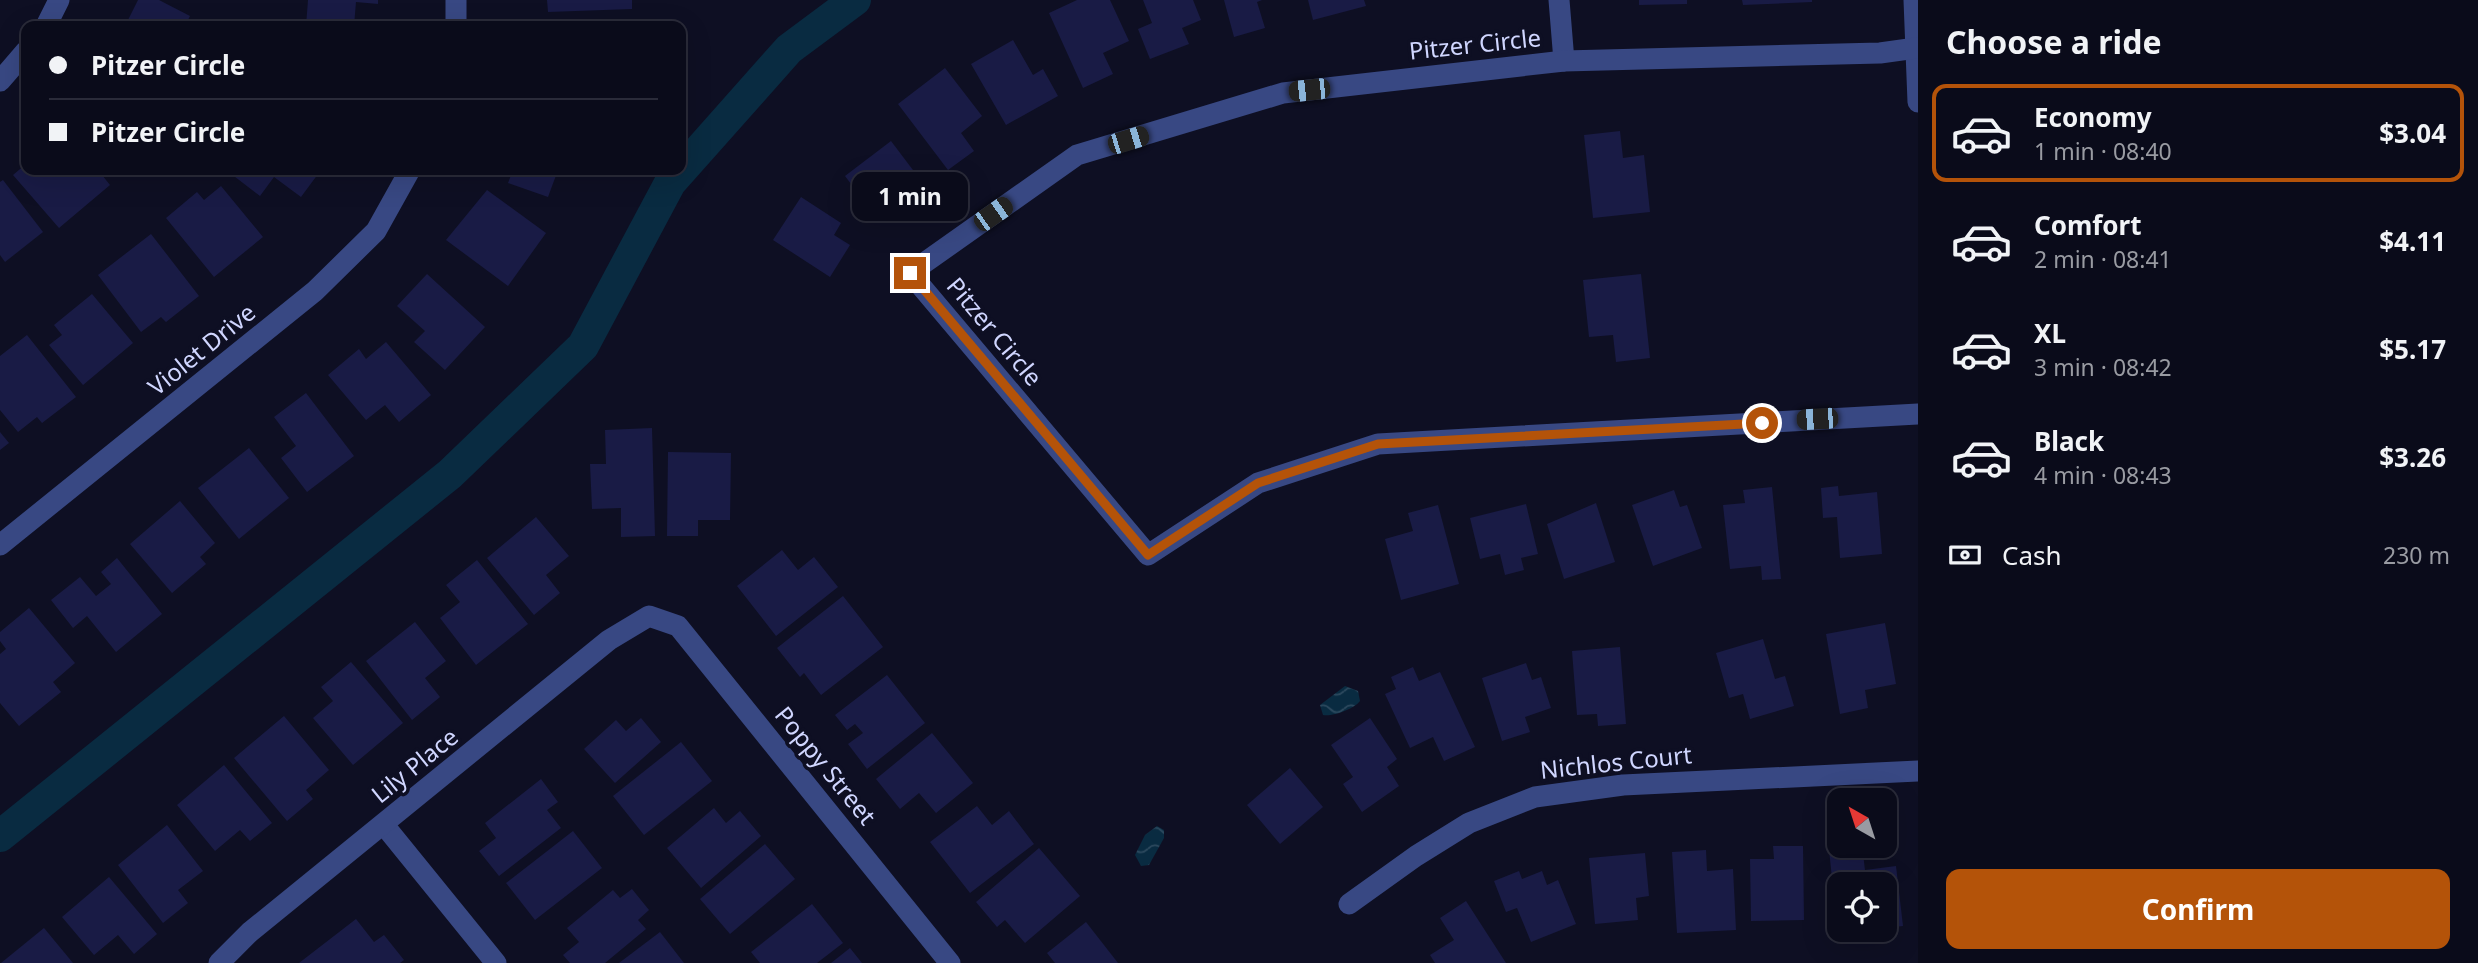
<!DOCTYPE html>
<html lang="en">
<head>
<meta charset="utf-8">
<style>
	:root { --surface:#0a0b1a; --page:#181927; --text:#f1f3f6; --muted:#999ba2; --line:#2a2b39; --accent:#b45309 }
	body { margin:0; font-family:"Noto Sans",sans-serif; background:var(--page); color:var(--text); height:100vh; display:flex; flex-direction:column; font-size:26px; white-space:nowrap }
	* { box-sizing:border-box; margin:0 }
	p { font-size:23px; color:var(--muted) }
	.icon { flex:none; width:38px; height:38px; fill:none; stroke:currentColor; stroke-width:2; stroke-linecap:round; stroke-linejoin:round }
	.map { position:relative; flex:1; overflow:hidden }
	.sheet { display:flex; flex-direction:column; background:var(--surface); width:560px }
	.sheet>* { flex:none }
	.guide { position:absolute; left:21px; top:21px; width:665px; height:154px; border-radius:14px; box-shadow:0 7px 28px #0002,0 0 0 2px var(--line); display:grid; align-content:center; height:154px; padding:0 28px; background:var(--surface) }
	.needle { width:46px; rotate:321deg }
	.tools { position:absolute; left:1827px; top:788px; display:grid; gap:14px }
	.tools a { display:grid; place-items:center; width:70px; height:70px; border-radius:14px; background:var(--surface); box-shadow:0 7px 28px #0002,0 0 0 2px var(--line); font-size:35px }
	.end { position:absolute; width:32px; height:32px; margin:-16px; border:9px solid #b45309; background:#fff; box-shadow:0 0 0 4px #fff }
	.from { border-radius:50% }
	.bubble { position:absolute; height:49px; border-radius:14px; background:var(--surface); box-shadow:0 7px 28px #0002,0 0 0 2px var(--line); font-size:23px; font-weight:700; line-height:49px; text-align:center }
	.car { position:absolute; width:21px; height:42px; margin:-21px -10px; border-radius:9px; box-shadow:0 0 5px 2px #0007; background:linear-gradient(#222 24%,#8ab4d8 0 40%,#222 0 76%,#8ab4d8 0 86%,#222 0) }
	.guide b { display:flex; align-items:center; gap:24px; height:66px; font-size:26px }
	.guide b+b { border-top:2px solid var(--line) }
	.guide i { width:18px; height:18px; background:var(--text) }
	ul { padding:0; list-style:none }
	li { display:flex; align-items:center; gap:21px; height:98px; margin:0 14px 10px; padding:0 14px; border:4px solid transparent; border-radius:14px }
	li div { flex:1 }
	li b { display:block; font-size:26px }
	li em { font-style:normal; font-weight:700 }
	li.current { border-color:var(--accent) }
	li>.icon { width:63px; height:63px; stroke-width:1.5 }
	h2 { padding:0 28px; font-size:32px; line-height:84px }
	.pay { display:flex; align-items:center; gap:18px; height:77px; padding:0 28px; font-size:26px }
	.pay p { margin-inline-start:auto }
	.button { display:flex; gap:14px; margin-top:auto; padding:14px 28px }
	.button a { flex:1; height:80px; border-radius:14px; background:var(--accent); color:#fff; font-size:28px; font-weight:700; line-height:80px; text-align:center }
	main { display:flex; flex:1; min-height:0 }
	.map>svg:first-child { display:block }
	.water { fill:url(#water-waves) }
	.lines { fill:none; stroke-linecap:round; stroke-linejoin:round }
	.canal { stroke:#092b41; stroke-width:32 }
	.building { fill:#191b45 }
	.minor { stroke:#384883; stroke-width:21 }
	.route { stroke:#b45309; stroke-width:9 }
	.labels { text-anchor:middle; stroke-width:7; stroke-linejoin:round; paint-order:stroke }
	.street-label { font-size:24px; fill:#d0d6ff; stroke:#0e0f23 }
</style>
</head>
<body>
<main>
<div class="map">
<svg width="1918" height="963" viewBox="0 0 1918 963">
	<defs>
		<pattern id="water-waves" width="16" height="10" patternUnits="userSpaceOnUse" patternTransform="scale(1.75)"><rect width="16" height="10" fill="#092b41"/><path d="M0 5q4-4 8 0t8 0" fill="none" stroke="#2c495e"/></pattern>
	</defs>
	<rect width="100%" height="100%" fill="#0e0f23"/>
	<!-- water -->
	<g class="water">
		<path d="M1345,686L1358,691L1360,701C1354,709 1332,717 1323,715L1320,705Z"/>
		<polygon points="1157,826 1164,830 1164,838 1149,865 1141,866 1135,855 1145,835"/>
	</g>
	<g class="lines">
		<!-- canal -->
		<polyline class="canal" points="0,836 450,474 583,346 670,183 789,49 855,0"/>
	</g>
	<!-- building -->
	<g class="building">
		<polygon points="138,0 159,0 190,16 185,26 125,26"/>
		<polygon points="308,0 378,0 378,4 356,2 354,26 306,26"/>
		<polygon points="547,0 632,0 632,9 548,12"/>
		<polygon points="1077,0 1110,0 1129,41 1103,53 1113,74 1083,88 1049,13"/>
		<polygon points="1143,0 1193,0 1201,20 1182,28 1189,44 1150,59 1138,29 1152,23"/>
		<polygon points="1224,0 1262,0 1257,2 1265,28 1234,37"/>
		<polygon points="1308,0 1364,0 1366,6 1313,20"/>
		<polygon points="1639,0 1687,0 1687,4 1639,5"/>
		<polygon points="1742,0 1812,0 1812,2 1743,5"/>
		<polygon points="1013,40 1033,75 1043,69 1058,96 1006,125 971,64"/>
		<polygon points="945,68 982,116 961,133 974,151 948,170 898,104"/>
		<polygon points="1620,131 1623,158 1644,155 1650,212 1593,218 1584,135"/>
		<polygon points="891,141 922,182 876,217 845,176"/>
		<polygon points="26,164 26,170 98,170 110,185 59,228 13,175"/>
		<polygon points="226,170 321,170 301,197 274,177 260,196"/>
		<polygon points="513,170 558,170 548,197 508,183"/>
		<polygon points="3,180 43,232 5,262 0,255 0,182"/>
		<polygon points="221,186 263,237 214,277 166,218 197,192 204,200"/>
		<polygon points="487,190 546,233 508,286 446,240"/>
		<polygon points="801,197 841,223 834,235 850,245 830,277 773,240"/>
		<polygon points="151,234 199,296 166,322 161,317 141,332 98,275"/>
		<polygon points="427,274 485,327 445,370 414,342 425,331 397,306"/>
		<polygon points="1641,274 1650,358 1616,362 1613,335 1589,337 1583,280"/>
		<polygon points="92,294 133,343 83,385 49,345 62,335 54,325"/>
		<polygon points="27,335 76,397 42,423 37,417 18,432 0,410 0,356"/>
		<polygon points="386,342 431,395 399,422 385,405 366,420 328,375 359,349 366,359"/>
		<polygon points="306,393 354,456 307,492 281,458 296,446 274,417"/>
		<polygon points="652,428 655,536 621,537 621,508 592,509 590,464 606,464 605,430"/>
		<polygon points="0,432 9,443 0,450"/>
		<polygon points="249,448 289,498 239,539 198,488"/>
		<polygon points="668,452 731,453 730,520 698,520 698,536 667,536"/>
		<polygon points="1838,486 1839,496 1877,492 1882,554 1840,558 1837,517 1823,518 1821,488"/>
		<polygon points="1772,487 1781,579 1762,580 1761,566 1730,569 1723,505 1745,503 1743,490"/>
		<polygon points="1674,490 1680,507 1687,505 1702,548 1653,566 1632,505"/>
		<polygon points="180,501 215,543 200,557 206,564 172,593 130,544"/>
		<polygon points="1596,503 1615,562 1564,579 1547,524"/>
		<polygon points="1526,504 1538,554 1521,558 1524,570 1505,575 1500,554 1480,559 1470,518"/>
		<polygon points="1438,505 1459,584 1401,600 1385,539 1413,531 1408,513"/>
		<polygon points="536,517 569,556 546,575 560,593 534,615 487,558"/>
		<polygon points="782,550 798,570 814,557 838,587 776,636 737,586"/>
		<polygon points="117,558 162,614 116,652 87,616 73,628 51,600 80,577 96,596 111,584 101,572"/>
		<polygon points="477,560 528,624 476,665 440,618 460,602 446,585"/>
		<polygon points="843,596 883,647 821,695 804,673 800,677 777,648"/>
		<polygon points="29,608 75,663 53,682 61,692 19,726 0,703 0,654 6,649 0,641 0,632"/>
		<polygon points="415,622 446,661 425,678 440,697 412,720 366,661"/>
		<polygon points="1885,623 1896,684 1865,690 1868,708 1840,714 1826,634"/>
		<polygon points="1763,639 1775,679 1785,676 1794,706 1750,719 1743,694 1729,698 1716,653"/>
		<polygon points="1620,647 1626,724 1598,726 1597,714 1577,715 1572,651"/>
		<polygon points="351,662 403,723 353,765 313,718 333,701 321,687"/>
		<polygon points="1526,663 1532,680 1541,677 1551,708 1525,717 1530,732 1502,741 1482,678"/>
		<polygon points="1413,667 1419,681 1440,672 1475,747 1444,761 1433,737 1410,748 1385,694 1396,689 1391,677"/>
		<polygon points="887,675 925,723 867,769 848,744 863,733 855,724 847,730 835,715"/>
		<polygon points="284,716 329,770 306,790 313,799 287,821 234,758"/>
		<polygon points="641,718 661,742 615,783 584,749 616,720 626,731"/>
		<polygon points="1370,718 1397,759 1387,767 1399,786 1362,812 1343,784 1353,777 1331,745"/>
		<polygon points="932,733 973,783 936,813 919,793 900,809 876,779"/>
		<polygon points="681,742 712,781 644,835 613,796"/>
		<polygon points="224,765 272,823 250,841 240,830 215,851 177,805"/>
		<polygon points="1290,768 1323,807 1280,844 1247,805"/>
		<polygon points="541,779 558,802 547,810 561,828 499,876 479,851 496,838 485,823"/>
		<polygon points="977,806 992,825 1009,811 1034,844 970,893 930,842"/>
		<polygon points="714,808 726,823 740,811 761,836 701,888 667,848"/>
		<polygon points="167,825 203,871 178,890 188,903 163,923 118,865"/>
		<polygon points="573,831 602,868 535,920 506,883"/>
		<polygon points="765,844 795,879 730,934 700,899"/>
		<polygon points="1862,845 1865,870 1896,866 1903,926 1885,928 1885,884 1839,884 1837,929 1829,849"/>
		<polygon points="1773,846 1803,846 1804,920 1751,921 1750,859 1774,859"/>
		<polygon points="1039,848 1080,896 1025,943 1005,920 997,927 976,902"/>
		<polygon points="1706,850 1707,871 1733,869 1736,930 1677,933 1672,852"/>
		<polygon points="1645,853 1649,896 1636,898 1638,920 1595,924 1589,858"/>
		<polygon points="1519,871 1522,879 1542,871 1547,885 1558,880 1576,924 1531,942 1517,908 1506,912 1494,881"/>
		<polygon points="109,877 157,934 134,954 118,935 94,955 62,917"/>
		<polygon points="632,889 649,910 638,920 646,929 605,963 570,963 563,955 579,942 567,928 613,890 620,898"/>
		<polygon points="1466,901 1506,963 1435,963 1430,955 1454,940 1440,918"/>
		<polygon points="812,904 843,943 817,963 760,963 751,952"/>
		<polygon points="356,919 374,942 384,935 404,960 400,963 299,963"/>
		<polygon points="1086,922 1118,963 1055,963 1047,953"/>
		<polygon points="44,928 73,963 1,963"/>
		<polygon points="1838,929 1864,929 1864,931 1838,934"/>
		<polygon points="660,932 684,963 619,963"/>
		<polygon points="850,948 862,963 831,963"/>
	</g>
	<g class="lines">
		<!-- minor -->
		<g class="minor">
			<polyline points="456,0 456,26"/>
			<polyline points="1559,0 1564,61"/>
			<polyline points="1914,0 1918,102"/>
			<polyline points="46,26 59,0"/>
			<polyline points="1916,48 1880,53 1564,61 1283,93 1077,155 910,273 1148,555 1258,483 1378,444 1918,414"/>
			<polyline points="0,81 26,51"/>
			<polyline points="0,545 315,291 376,231 410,170"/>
			<polyline points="384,825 496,963"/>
			<polyline points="1349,904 1416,856 1469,823 1535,797 1623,785 1918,771"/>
			<polyline points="219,963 250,932 609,640 649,616 678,626 950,963"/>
		</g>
	</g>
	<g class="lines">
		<!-- route -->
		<polyline class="route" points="910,273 1148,555 1258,483 1378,444 1762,423"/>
	</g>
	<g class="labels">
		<!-- street labels -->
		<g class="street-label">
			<text transform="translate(1475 45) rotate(-6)" y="8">Pitzer Circle</text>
			<text transform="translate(994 332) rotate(50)" y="8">Pitzer Circle</text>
			<text transform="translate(202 350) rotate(-39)" y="8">Violet Drive</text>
			<text transform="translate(1616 763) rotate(-6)" y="8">Nichlos Court</text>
			<text transform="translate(415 766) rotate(-39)" y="8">Lily Place</text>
			<text transform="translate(825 766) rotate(51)" y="8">Poppy Street</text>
		</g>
	</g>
</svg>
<div class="tools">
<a><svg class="needle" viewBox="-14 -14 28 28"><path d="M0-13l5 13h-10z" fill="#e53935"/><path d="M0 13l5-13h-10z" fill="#999ba2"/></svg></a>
<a><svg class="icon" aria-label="locate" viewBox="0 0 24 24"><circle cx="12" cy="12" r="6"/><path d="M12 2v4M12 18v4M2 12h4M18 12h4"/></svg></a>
</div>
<i class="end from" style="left:1762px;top:423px"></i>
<i class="end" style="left:910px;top:273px"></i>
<div class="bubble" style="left:852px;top:172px;width:116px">1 min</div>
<i class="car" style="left:1309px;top:90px;rotate:264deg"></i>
<i class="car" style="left:1128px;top:140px;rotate:73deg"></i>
<i class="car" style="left:993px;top:214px;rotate:55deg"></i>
<i class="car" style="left:1817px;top:419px;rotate:267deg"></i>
<div class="guide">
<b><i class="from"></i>Pitzer Circle</b>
<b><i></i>Pitzer Circle</b>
</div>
</div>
<section class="sheet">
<h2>Choose a ride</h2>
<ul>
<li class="current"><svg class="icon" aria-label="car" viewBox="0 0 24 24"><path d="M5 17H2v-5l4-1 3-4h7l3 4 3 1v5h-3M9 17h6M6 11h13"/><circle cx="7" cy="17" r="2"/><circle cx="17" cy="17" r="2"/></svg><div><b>Economy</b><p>1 min · 08:40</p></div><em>$3.04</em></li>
<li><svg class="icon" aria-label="car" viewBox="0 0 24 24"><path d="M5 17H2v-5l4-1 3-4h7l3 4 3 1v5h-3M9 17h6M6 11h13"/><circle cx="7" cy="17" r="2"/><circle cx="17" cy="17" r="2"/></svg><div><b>Comfort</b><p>2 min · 08:41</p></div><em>$4.11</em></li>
<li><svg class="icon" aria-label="car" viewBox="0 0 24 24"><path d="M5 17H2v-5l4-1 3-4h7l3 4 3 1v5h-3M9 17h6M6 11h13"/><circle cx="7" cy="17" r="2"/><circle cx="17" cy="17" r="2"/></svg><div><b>XL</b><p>3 min · 08:42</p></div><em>$5.17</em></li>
<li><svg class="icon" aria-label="car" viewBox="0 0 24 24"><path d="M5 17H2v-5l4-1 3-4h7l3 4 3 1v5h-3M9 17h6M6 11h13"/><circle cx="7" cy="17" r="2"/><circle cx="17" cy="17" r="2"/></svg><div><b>Black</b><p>4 min · 08:43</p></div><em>$3.26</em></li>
</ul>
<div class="pay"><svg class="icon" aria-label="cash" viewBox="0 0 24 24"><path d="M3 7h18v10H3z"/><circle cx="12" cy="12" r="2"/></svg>Cash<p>230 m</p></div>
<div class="button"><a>Confirm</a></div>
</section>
</main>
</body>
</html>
